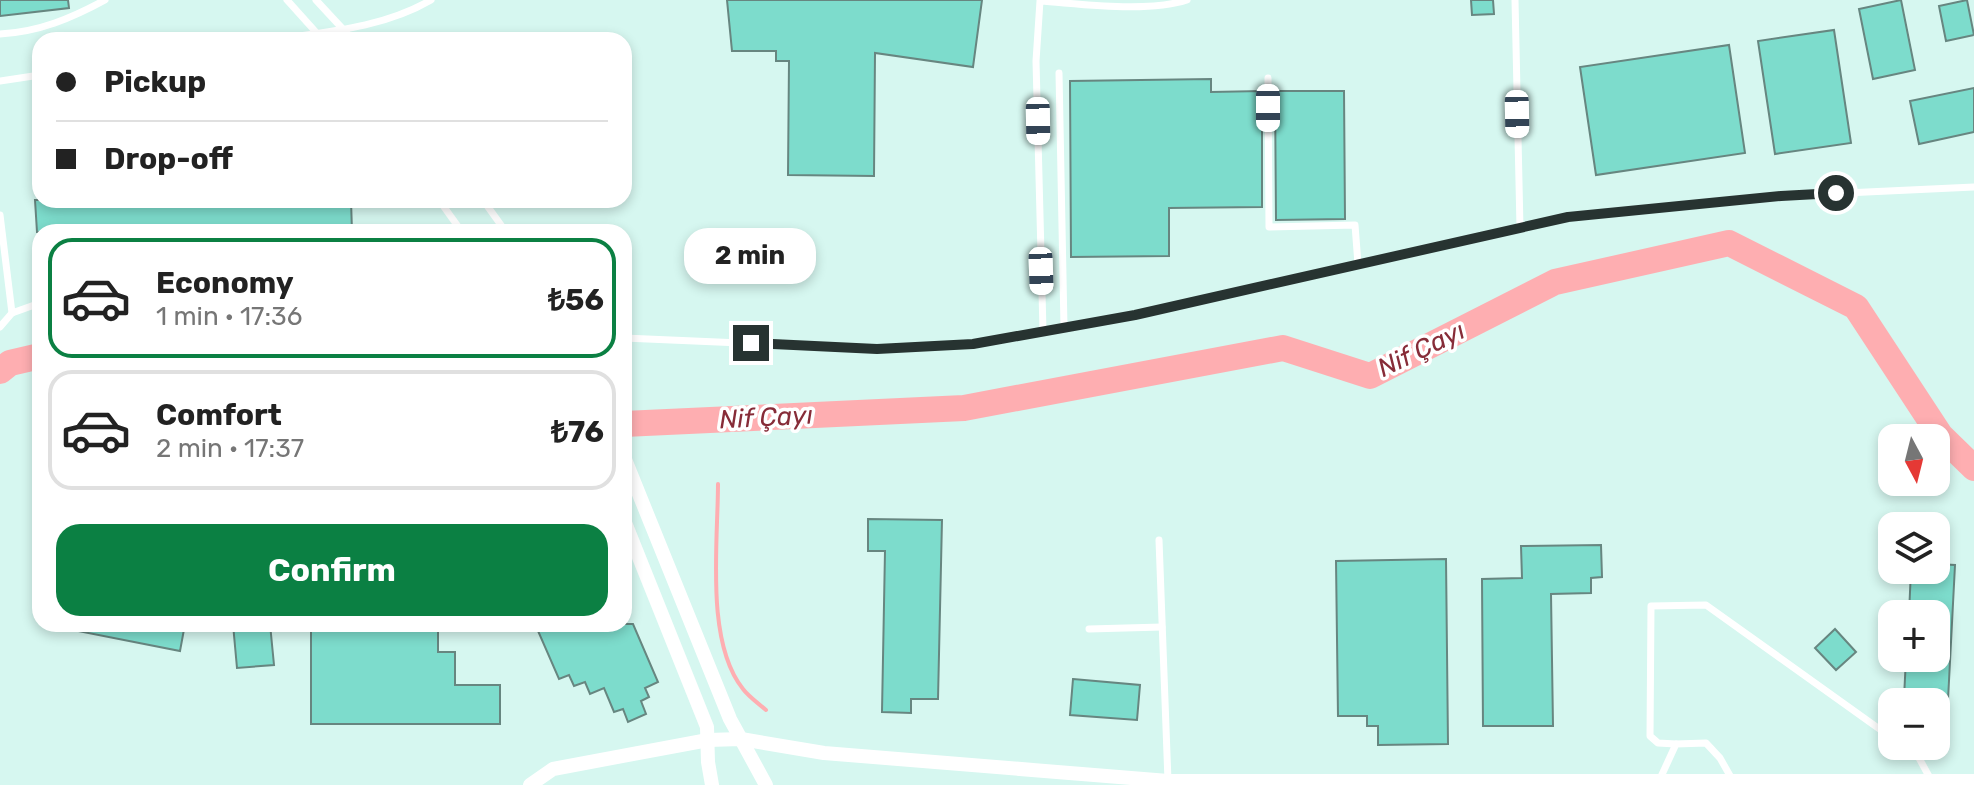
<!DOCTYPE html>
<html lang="en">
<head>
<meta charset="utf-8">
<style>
	:root { --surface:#fff; --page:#f6f6f6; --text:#222; --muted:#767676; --line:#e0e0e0; --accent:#0b8043 }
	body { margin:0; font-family:Rubik,sans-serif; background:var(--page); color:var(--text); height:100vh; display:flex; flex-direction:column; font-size:30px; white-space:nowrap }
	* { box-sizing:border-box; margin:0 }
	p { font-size:26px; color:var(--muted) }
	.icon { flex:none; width:44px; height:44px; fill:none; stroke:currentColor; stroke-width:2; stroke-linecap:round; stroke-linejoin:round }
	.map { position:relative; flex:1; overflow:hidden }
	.details { position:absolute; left:32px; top:224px; width:600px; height:408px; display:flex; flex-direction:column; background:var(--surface); border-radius:24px; box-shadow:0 4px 12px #0003 }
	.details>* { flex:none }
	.hud { position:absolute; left:32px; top:32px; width:600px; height:176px; border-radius:24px; box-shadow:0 4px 12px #0003; display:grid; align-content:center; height:176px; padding:0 24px; background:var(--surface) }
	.needle { width:52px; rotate:173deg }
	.buttons { position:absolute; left:1878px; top:424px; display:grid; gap:16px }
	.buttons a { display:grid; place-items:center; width:72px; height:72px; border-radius:16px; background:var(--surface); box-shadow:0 4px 12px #0003; font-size:40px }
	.end { position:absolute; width:36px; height:36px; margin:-18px; border:10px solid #273331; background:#fff; box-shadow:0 0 0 4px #fff }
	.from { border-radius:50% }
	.bubble { position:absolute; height:56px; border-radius:24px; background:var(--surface); box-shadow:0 4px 12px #0003; font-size:26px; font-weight:700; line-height:56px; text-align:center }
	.car { position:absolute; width:24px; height:48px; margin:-24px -12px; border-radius:10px; box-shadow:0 0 6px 2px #0007; background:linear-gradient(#fff 24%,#345 0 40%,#fff 0 76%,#345 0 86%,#fff 0) }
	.hud b { display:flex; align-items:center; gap:28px; height:76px; font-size:30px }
	.hud b+b { border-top:2px solid var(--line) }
	.hud i { width:20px; height:20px; background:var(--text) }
	ul { padding:14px 0 0; list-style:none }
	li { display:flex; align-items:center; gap:24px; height:120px; margin:0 16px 12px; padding:0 8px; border:4px solid var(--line); border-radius:24px }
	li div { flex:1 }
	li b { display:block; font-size:30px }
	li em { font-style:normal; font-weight:700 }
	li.on { border-color:var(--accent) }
	li>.icon { width:72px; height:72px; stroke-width:1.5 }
	.action { display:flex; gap:16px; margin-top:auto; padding:16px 24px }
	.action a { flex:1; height:92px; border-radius:24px; background:var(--accent); color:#fff; font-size:32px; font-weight:700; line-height:92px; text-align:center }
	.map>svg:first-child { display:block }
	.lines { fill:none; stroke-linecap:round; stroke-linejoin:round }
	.stream { stroke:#feaeb1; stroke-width:4 }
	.river { stroke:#feaeb1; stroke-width:26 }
	.building { fill:#7ddccc; stroke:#678680; stroke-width:2 }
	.lane { stroke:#fff; stroke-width:7 }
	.street { stroke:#fff; stroke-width:14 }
	.route { stroke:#273331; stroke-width:10 }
	.labels { text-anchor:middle; stroke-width:7; stroke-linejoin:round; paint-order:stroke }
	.water-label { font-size:26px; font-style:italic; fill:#872c38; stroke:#fff }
</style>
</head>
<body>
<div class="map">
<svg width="1974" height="785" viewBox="0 0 1974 785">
	<rect width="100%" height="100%" fill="#d6f7f0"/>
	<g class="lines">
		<!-- stream -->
		<path class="stream" d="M718,484C718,542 705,642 743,689C749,697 758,703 766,710"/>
		<!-- river -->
		<g class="river">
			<polyline points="0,371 10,363 40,356"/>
			<polyline points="624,424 964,408 1283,348 1370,376 1555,282 1729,243 1856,307 1940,435 1974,468"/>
		</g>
	</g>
	<!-- building -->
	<g class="building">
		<polygon points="0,0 68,0 69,8 0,16"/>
		<polygon points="727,0 982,0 973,67 875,53 874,176 788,175 789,61 776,61 776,51 732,51"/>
		<polygon points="1471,0 1493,0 1494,14 1472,15"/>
		<polygon points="1901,0 1915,70 1873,79 1859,9"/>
		<polygon points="1967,0 1974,35 1946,41 1939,6"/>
		<polygon points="1834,30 1851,143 1775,154 1758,41"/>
		<polygon points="1729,45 1745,153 1596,175 1580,67"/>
		<polygon points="1211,79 1211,92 1262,91 1262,207 1169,208 1169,256 1071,257 1070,81"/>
		<polygon points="1974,88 1974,132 1919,144 1910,101"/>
		<polygon points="1275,91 1344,91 1345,219 1276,220"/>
		<polygon points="35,200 351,200 352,232 37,232"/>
		<polygon points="868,519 942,520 938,699 911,699 911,713 882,712 885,551 868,551"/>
		<polygon points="1601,545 1602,577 1591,578 1591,593 1551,594 1553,726 1483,726 1482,579 1522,578 1521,546"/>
		<polygon points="1446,559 1448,744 1378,745 1378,726 1367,726 1367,716 1338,716 1336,561"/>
		<polygon points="1936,564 1955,565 1948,700 1904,698 1906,658 1936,658 1936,614 1909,614 1911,570 1936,570"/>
		<polygon points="74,624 185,624 180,651 73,630"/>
		<polygon points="233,624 270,624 274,665 237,668"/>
		<polygon points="311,624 438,624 438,652 455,652 455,685 500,685 500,724 311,724"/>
		<polygon points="535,624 633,624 658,682 645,688 649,697 641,701 646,714 628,722 623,709 614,712 604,688 590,694 585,682 574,686 569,675 559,679"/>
		<polygon points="1835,629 1856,652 1836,670 1815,648"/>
		<polygon points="1073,679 1140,685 1137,720 1070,715"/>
	</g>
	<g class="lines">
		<!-- lane -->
		<g class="lane">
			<polyline points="287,0 323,40"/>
			<polyline points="316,0 353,40"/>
			<polyline points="1515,0 1520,228"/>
			<path d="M0,34C39,32 72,18 105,0"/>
			<path d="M271,40C326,32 383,28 431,0"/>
			<polyline points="1059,73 1064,327"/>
			<polyline points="1268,78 1269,227 1355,225 1358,264"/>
			<polyline points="0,81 40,75"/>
			<polyline points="439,200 462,232"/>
			<polyline points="483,200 506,232"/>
			<polyline points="0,215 12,313"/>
			<polyline points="0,327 12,313 40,303"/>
			<path d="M1043,331L1036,61L1040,1C1083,4 1147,13 1187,0"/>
			<polyline points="624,338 877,349 973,344 1135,315 1568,217 1781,196 1974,187"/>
			<polyline points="1159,540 1168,781"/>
			<polyline points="1089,629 1162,627"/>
			<polyline points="1676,744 1658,743 1650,736 1651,606 1706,605 1892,738"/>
			<polyline points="1903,746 1919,758 1931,780"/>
			<polyline points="1659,781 1676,744 1706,743 1720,758 1733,781"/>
		</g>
		<!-- street -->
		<g class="street">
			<polyline points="624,457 730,719 766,785"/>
			<polyline points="624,520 707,727 708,762 712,785"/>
			<polyline points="530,785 553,769 708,740 741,739 824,753 1168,781 1974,781"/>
		</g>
	</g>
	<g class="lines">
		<!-- route -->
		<polyline class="route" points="751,343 877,349 973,344 1135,315 1568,217 1781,196 1836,193"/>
	</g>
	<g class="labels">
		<!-- water labels -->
		<g class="water-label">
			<text transform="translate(1421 349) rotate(-26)" y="9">Nif Çayı</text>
			<text transform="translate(766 417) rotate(-3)" y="9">Nif Çayı</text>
		</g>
	</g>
</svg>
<div class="buttons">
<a><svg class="needle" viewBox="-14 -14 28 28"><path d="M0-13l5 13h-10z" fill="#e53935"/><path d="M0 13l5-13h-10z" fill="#767676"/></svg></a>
<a><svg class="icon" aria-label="layers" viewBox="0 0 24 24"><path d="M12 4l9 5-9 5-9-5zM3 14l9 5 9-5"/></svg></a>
<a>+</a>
<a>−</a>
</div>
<i class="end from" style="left:1836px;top:193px"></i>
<i class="end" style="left:751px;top:343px"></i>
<div class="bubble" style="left:684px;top:228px;width:132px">2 min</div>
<i class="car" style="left:1268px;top:108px;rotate:180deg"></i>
<i class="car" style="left:1517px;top:114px;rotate:179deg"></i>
<i class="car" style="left:1038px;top:121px;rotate:179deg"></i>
<i class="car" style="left:1041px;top:271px;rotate:178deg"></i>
<div class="hud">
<b><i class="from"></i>Pickup</b>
<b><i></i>Drop-off</b>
</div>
<section class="details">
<ul>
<li class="on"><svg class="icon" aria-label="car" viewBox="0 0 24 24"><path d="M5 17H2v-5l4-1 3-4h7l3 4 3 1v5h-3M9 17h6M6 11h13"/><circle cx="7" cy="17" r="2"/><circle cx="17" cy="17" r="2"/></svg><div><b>Economy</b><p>1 min · 17:36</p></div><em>₺56</em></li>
<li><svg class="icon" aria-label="car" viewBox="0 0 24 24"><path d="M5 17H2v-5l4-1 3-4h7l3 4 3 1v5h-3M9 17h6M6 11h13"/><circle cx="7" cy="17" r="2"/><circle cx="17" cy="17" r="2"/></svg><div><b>Comfort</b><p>2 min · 17:37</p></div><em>₺76</em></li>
</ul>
<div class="action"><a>Confirm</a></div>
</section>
</div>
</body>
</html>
